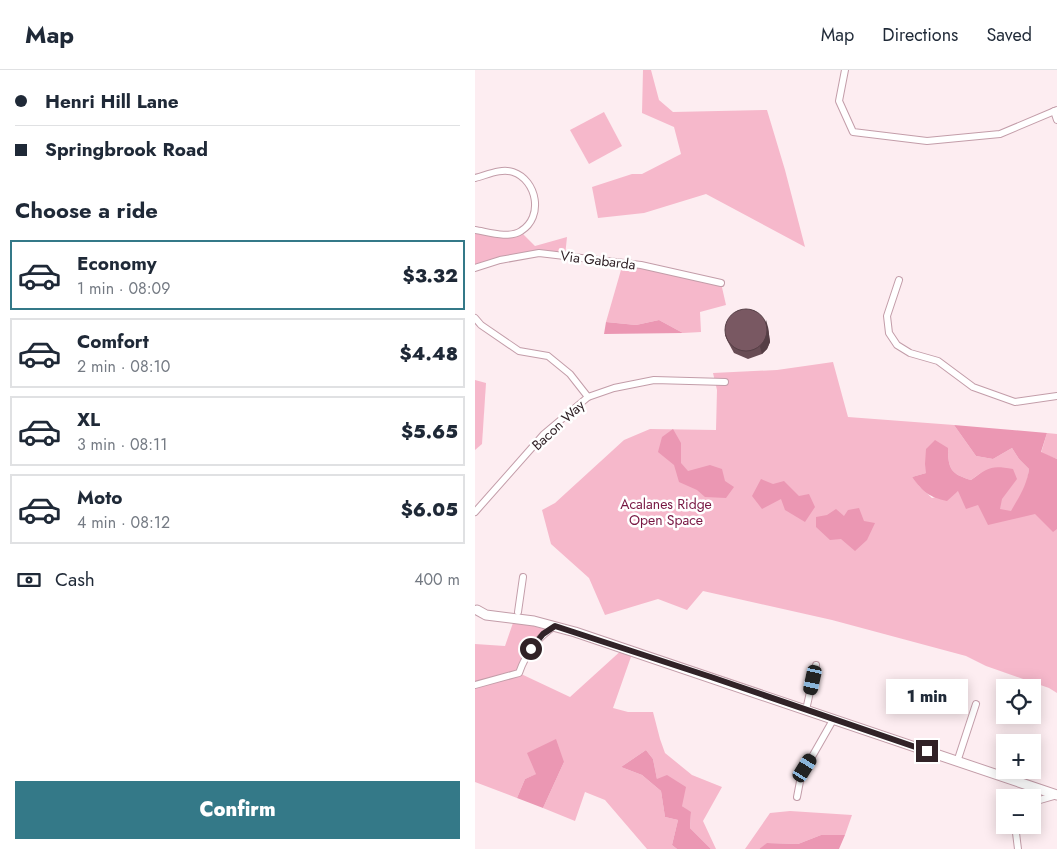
<!DOCTYPE html>
<html lang="en">
<head>
<meta charset="utf-8">
<style>
	:root { --surface:#fff; --page:#f6f6f7; --text:#1f2937; --muted:#747a83; --line:#e0e1e3; --accent:#347988 }
	body { margin:0; font-family:Jost,sans-serif; background:var(--page); color:var(--text); height:100vh; display:flex; flex-direction:column; font-size:19px; white-space:nowrap }
	* { box-sizing:border-box; margin:0 }
	p { font-size:16px; color:var(--muted) }
	.icon { flex:none; width:28px; height:28px; fill:none; stroke:currentColor; stroke-width:2; stroke-linecap:round; stroke-linejoin:round }
	.map { position:relative; flex:1; overflow:hidden }
	.details { display:flex; flex-direction:column; background:var(--surface); width:475px }
	.details>* { flex:none }
	.top-card { display:grid; align-content:center; height:110px; padding:0 15px; background:var(--surface) }
	.tools { position:absolute; left:521px; top:609px; display:grid; gap:10px }
	.tools a { display:grid; place-items:center; width:45px; height:45px; border-radius:0px; background:var(--surface); box-shadow:0 2px 12px #0003; font-size:25px }
	.end { position:absolute; width:22px; height:22px; margin:-11px; border:6px solid #312227; background:#fff; box-shadow:0 0 0 2px #fff }
	.from { border-radius:50% }
	.bubble { position:absolute; height:35px; border-radius:0px; background:var(--surface); box-shadow:0 2px 12px #0003; font-size:16px; font-weight:800; line-height:35px; text-align:center }
	.car { position:absolute; width:15px; height:30px; margin:-15px -8px; border-radius:6px; box-shadow:0 0 4px 1px #0007; background:linear-gradient(#222 24%,#8ab4d8 0 40%,#222 0 76%,#8ab4d8 0 86%,#222 0) }
	.top-card b { display:flex; align-items:center; gap:18px; height:48px; font-size:19px }
	.top-card b+b { border-top:1px solid var(--line) }
	.top-card i { width:12px; height:12px; background:var(--text) }
	ul { padding:0; list-style:none }
	li { display:flex; align-items:center; gap:15px; height:70px; margin:0 10px 8px; padding:0 5px; border:2px solid var(--line); border-radius:0px }
	li div { flex:1 }
	li b { display:block; font-size:19px }
	li em { font-style:normal; font-weight:800 }
	li.selected { border-color:var(--accent) }
	li>.icon { width:45px; height:45px; stroke-width:1.5 }
	h2 { padding:0 15px; font-size:22px; line-height:60px }
	.pay { display:flex; align-items:center; gap:12px; height:55px; padding:0 15px; font-size:19px }
	.pay p { margin-inline-start:auto }
	.primary-button { display:flex; gap:10px; margin-top:auto; padding:10px 15px }
	.primary-button a { flex:1; height:58px; border-radius:0px; background:var(--accent); color:#fff; font-size:20px; font-weight:800; line-height:58px; text-align:center }
	header { display:flex; align-items:center; gap:30px; box-sizing:border-box; height:70px; padding:0 25px; background:var(--surface); border-bottom:1px solid var(--line) }
	header strong { font-size:24px }
	nav { display:flex; gap:28px; margin-inline-start:auto; font-size:18px }
	main { display:flex; flex:1; min-height:0 }
	.map>svg:first-child { display:block }
	.green { fill:#f6b8cb; fill-rule:evenodd }
	.forest { fill:#eb97b3 }
	.lines { fill:none; stroke-linecap:round; stroke-linejoin:round }
	.street-casing { stroke:#c39da9; stroke-width:8 }
	.secondary-casing { stroke:#c39da9; stroke-width:11 }
	.street { stroke:#fff; stroke-width:6 }
	.secondary { stroke:#fff; stroke-width:9 }
	.wall { fill:#684c54 }
	.shaded-wall { fill:#553e45 }
	.building { fill:#795862; stroke:#553e45 }
	.route { stroke:#312227; stroke-width:6 }
	.labels { text-anchor:middle; stroke-width:5; stroke-linejoin:round; paint-order:stroke }
	.street-label { font-size:14px; fill:#312227; stroke:#fff }
	.park-label { font-size:14px; fill:#771642; stroke:#fff }
</style>
</head>
<body>
<header>
<strong>Map</strong>
<nav><a>Map</a><a>Directions</a><a>Saved</a></nav>
</header>
<main>
<section class="details">
<div class="top-card">
<b><i class="from"></i>Henri Hill Lane</b>
<b><i></i>Springbrook Road</b>
</div>
<h2>Choose a ride</h2>
<ul>
<li class="selected"><svg class="icon" aria-label="car" viewBox="0 0 24 24"><path d="M5 17H2v-5l4-1 3-4h7l3 4 3 1v5h-3M9 17h6M6 11h13"/><circle cx="7" cy="17" r="2"/><circle cx="17" cy="17" r="2"/></svg><div><b>Economy</b><p>1 min · 08:09</p></div><em>$3.32</em></li>
<li><svg class="icon" aria-label="car" viewBox="0 0 24 24"><path d="M5 17H2v-5l4-1 3-4h7l3 4 3 1v5h-3M9 17h6M6 11h13"/><circle cx="7" cy="17" r="2"/><circle cx="17" cy="17" r="2"/></svg><div><b>Comfort</b><p>2 min · 08:10</p></div><em>$4.48</em></li>
<li><svg class="icon" aria-label="car" viewBox="0 0 24 24"><path d="M5 17H2v-5l4-1 3-4h7l3 4 3 1v5h-3M9 17h6M6 11h13"/><circle cx="7" cy="17" r="2"/><circle cx="17" cy="17" r="2"/></svg><div><b>XL</b><p>3 min · 08:11</p></div><em>$5.65</em></li>
<li><svg class="icon" aria-label="car" viewBox="0 0 24 24"><path d="M5 17H2v-5l4-1 3-4h7l3 4 3 1v5h-3M9 17h6M6 11h13"/><circle cx="7" cy="17" r="2"/><circle cx="17" cy="17" r="2"/></svg><div><b>Moto</b><p>4 min · 08:12</p></div><em>$6.05</em></li>
</ul>
<div class="pay"><svg class="icon" aria-label="cash" viewBox="0 0 24 24"><path d="M3 7h18v10H3z"/><circle cx="12" cy="12" r="2"/></svg>Cash<p>400 m</p></div>
<div class="primary-button"><a>Confirm</a></div>
</section>
<div class="map">
<svg width="582" height="779" viewBox="0 0 582 779">
	<rect width="100%" height="100%" fill="#fdedf1"/>
	<!-- green -->
	<g class="green">
		<polygon points="168,0 176,0 184,30 198,42 292,40 310,100 330,177 231,124 169,143 123,148 117,117 157,104 167,104 206,84 199,57 167,43"/>
		<polygon points="129,42 147,76 114,94 95,60"/>
		<polygon points="0,160 30,164 46,162 60,176 92,167 90,186 64,183 0,198"/>
		<polygon points="148,193 246,213 251,235 225,242 226,262 208,263 184,250 161,255 131,252"/>
		<path d="M358,292L373,347L479,355L501,386L518,389L537,378L544,389L554,399L552,412L547,423L582,413V623L574,618L511,596L491,586L357,550L228,521L212,540L183,529L130,545L114,508L76,474L67,440L80,433L149,370L175,359L241,360L242,320L238,303L302,300ZM473,378C473,399 476,404 496,410L507,402L483,421L457,428L445,417L437,407L451,403Z"/>
		<polygon points="0,310 11,313 7,374 0,380"/>
		<polygon points="572,363 582,364 582,389 566,383"/>
		<polygon points="39,550 72,560 44,603 95,627 149,578 158,581 138,638 153,642 178,642 185,669 190,683 217,705 247,717 228,751 241,779 236,779 215,758 216,743 207,736 182,709 178,689 171,680 146,697 167,705 186,721 190,747 203,750 197,775 202,779 172,779 130,730 110,722 100,751 68,738 89,692 50,709 42,728 0,712 0,574 30,576"/>
		<polygon points="315,741 377,745 370,765 346,765 323,774 293,773 284,779 270,779 295,743"/>
	</g>
	<!-- forest -->
	<g class="forest">
		<polygon points="184,250 208,263 129,264 131,252 161,255"/>
		<path d="M479,355L572,363L566,382L582,389V459L578,462L560,444L513,455L503,435L491,439L483,421L472,431C454,427 448,422 437,407L451,403L450,394L451,379L460,370L473,378C473,399 476,404 496,410C514,397 516,395 538,399L542,409L527,429L525,439L536,441C544,427 552,415 554,399L544,389L537,378L518,389L501,386Z"/>
		<polygon points="198,359 206,373 206,393 213,401 235,395 247,399 250,411 259,417 251,428 230,427 222,420 204,412 199,395 183,382 187,367"/>
		<polygon points="286,409 298,414 309,411 324,426 334,424 340,437 330,452 310,440 306,429 287,439 277,426"/>
		<polygon points="384,438 389,451 400,453 392,470 380,481 366,469 355,470 341,457 341,447 352,445 361,439 369,446 373,440"/>
		<polygon points="81,669 89,692 68,738 42,728 50,709 61,704 52,683"/>
		<polygon points="171,680 178,689 182,709 192,705 211,717 207,736 216,742 215,758 236,779 202,779 197,775 203,750 190,747 186,721 167,705 146,697"/>
		<polygon points="346,765 370,765 364,779 284,779 292,773 323,774"/>
	</g>
	<g class="lines">
		<defs>
			<g id="street">
				<polyline points="370,0 364,31 378,62 452,71 525,64 582,40"/>
				<polyline points="579,41 582,50"/>
				<path d="M0,108C12,105 26,98 38,102C62,110 69,147 46,161C34,169 13,162 0,160"/>
				<polyline points="0,198 25,190 64,183 166,195 246,213"/>
				<polyline points="424,210 412,246 414,263 422,275 435,283 463,291 498,317 540,332 582,326"/>
				<polyline points="0,248 6,255 44,281 73,286 95,304 113,327"/>
				<polyline points="0,442 69,364 113,327 139,318 179,310 250,312"/>
				<polyline points="43,542 48,507"/>
				<path d="M0,615L44,603C51,583 63,567 80,556"/>
				<polyline points="331,640 341,595"/>
				<polyline points="482,692 501,634"/>
				<polyline points="322,727 326,706 358,650"/>
				<polyline points="558,732 582,725"/>
				<polyline points="540,755 543,779"/>
			</g>
			<polyline id="secondary" points="2,540 11,545 59,551 100,562 582,725"/>
		</defs>
		<!-- street casing -->
		<use href="#street" class="street-casing"/>
		<!-- secondary casing -->
		<use href="#secondary" class="secondary-casing"/>
		<!-- street -->
		<use href="#street" class="street"/>
		<!-- secondary -->
		<use href="#secondary" class="secondary"/>
	</g>
	<!-- wall -->
	<polygon class="wall" points="293,257 295,272 292,279 287,284 273,289 259,283 253,272 250,265"/>
	<!-- shaded-wall -->
	<polygon class="shaded-wall" points="291,250 293,257 295,272 292,279 287,284 285,277"/>
	<!-- building -->
	<circle class="building" cx="271" cy="260" r="21"/>
	<g class="lines">
		<!-- route -->
		<polyline class="route" points="56,579 68,564 80,556 236,607 452,681"/>
	</g>
	<g class="labels">
		<!-- street labels -->
		<g class="street-label">
			<text transform="translate(123 190) rotate(7)" y="5">Via Gabarda</text>
			<text transform="translate(83 355) rotate(-43)" y="5">Bacon Way</text>
		</g>
		<!-- park labels -->
		<g class="park-label">
			<text x="191" y="439">Acalanes Ridge<tspan x="191" dy="16">Open Space</tspan></text>
		</g>
	</g>
</svg>
<div class="tools">
<a><svg class="icon" aria-label="locate" viewBox="0 0 24 24"><circle cx="12" cy="12" r="6"/><path d="M12 2v4M12 18v4M2 12h4M18 12h4"/></svg></a>
<a>+</a>
<a>−</a>
</div>
<i class="end from" style="left:56px;top:579px"></i>
<i class="end" style="left:452px;top:681px"></i>
<div class="bubble" style="left:411px;top:609px;width:82px">1 min</div>
<i class="car" style="left:338px;top:610px;rotate:192deg"></i>
<i class="car" style="left:330px;top:698px;rotate:32deg"></i>
</div>
</main>
</body>
</html>
